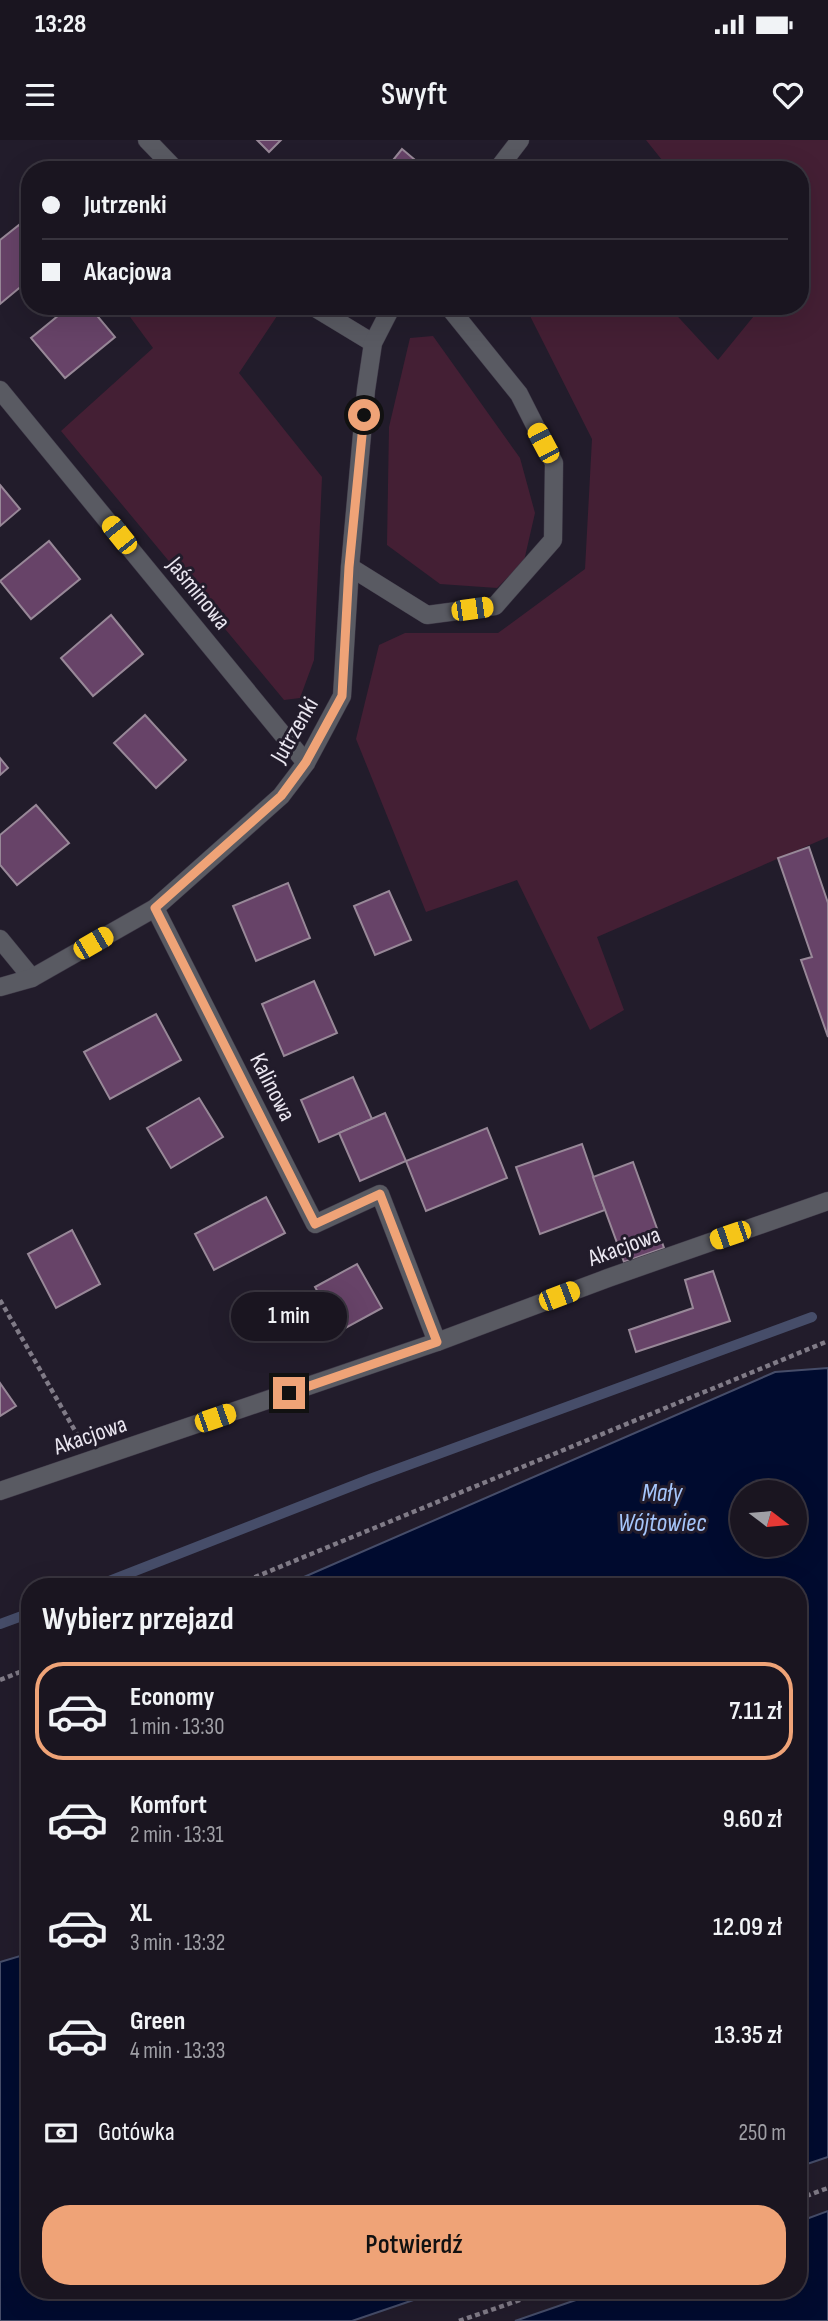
<!DOCTYPE html>
<html lang="pl">
<head>
<meta charset="utf-8">
<style>
	:root { --surface:#1a1520; --page:#27222d; --text:#f1f3f6; --muted:#9f9fa5; --line:#38343e; --accent:#efa377 }
	body { margin:0; font-family:"Sofia Sans Condensed",sans-serif; background:var(--page); color:var(--text); height:100vh; display:flex; flex-direction:column; font-size:26px; white-space:nowrap }
	* { box-sizing:border-box; margin:0 }
	p { font-size:23px; color:var(--muted) }
	.icon { flex:none; width:38px; height:38px; fill:none; stroke:currentColor; stroke-width:2; stroke-linecap:round; stroke-linejoin:round }
	.map { position:relative; flex:1; overflow:hidden }
	.side { position:absolute; left:21px; top:1438px; width:786px; height:721px; display:flex; flex-direction:column; background:var(--surface); border-radius:28px; box-shadow:0 7px 28px #0002,0 0 0 2px var(--line) }
	.side>* { flex:none }
	.banner { position:absolute; left:21px; top:21px; width:788px; height:154px; border-radius:28px; box-shadow:0 7px 28px #0002,0 0 0 2px var(--line); display:grid; align-content:center; height:154px; padding:0 21px; background:var(--surface) }
	.needle { width:46px; rotate:106deg }
	.fabs { position:absolute; left:730px; top:1340px; display:grid; gap:14px }
	.fabs a { display:grid; place-items:center; width:77px; height:77px; border-radius:50%; background:var(--surface); box-shadow:0 7px 28px #0002,0 0 0 2px var(--line); font-size:35px }
	.end { position:absolute; width:32px; height:32px; margin:-16px; border:9px solid #efa377; background:#111; box-shadow:0 0 0 4px #111 }
	.from { border-radius:50% }
	.bubble { position:absolute; height:49px; border-radius:24px; background:var(--surface); box-shadow:0 7px 28px #0002,0 0 0 2px var(--line); font-size:23px; font-weight:600; line-height:49px; text-align:center }
	.car { position:absolute; width:21px; height:42px; margin:-21px -10px; border-radius:9px; box-shadow:0 0 5px 2px #0007; background:linear-gradient(#f5c518 24%,#345 0 40%,#f5c518 0 76%,#345 0 86%,#f5c518 0) }
	.banner b { display:flex; align-items:center; gap:24px; height:66px; font-size:26px }
	.banner b+b { border-top:2px solid var(--line) }
	.banner i { width:18px; height:18px; background:var(--text) }
	ul { padding:0; list-style:none }
	li { display:flex; align-items:center; gap:21px; height:98px; margin:0 14px 10px; padding:0 7px; border:4px solid transparent; border-radius:28px }
	li div { flex:1 }
	li b { display:block; font-size:26px }
	li em { font-style:normal; font-weight:600 }
	li.active { border-color:var(--accent) }
	li>.icon { width:63px; height:63px; stroke-width:1.5 }
	h2 { padding:0 21px; font-size:32px; line-height:84px }
	.pay { display:flex; align-items:center; gap:18px; height:77px; padding:0 21px; font-size:26px }
	.pay p { margin-inline-start:auto }
	.action { display:flex; gap:14px; margin-top:auto; padding:14px 21px }
	.action a { flex:1; height:80px; border-radius:28px; background:var(--accent); color:#111; font-size:28px; font-weight:600; line-height:80px; text-align:center }
	.status { display:flex; justify-content:space-between; align-items:center; height:49px; padding:0 35px; background:var(--surface); direction:ltr }
	.status svg { height:19px; fill:currentColor }
	header { display:flex; justify-content:space-between; align-items:center; height:91px; padding:0 21px; background:var(--surface); font-size:32px; font-weight:600 }
	.map>svg:first-child { display:block }
	.green { fill:#441f34 }
	.water { fill:#000b2f; stroke:#464d69; stroke-width:2; fill-rule:evenodd }
	.lines { fill:none; stroke-linecap:round; stroke-linejoin:round }
	.stream { stroke:#464d69; stroke-width:10 }
	.building { fill:#674368; stroke:#988898; stroke-width:2 }
	.minor-casing { stroke:#3e3847; stroke-width:19 }
	.path { stroke:#807b87; stroke-width:4.5; stroke-dasharray:5 3.5; stroke-linecap:butt }
	.minor { stroke:#595a62; stroke-width:18 }
	.route { stroke:#efa377; stroke-width:9 }
	.labels { text-anchor:middle; stroke-width:6; stroke-linejoin:round; paint-order:stroke }
	.street-label { font-size:24px; fill:#eae6f0; stroke:#221c2b }
	.water-label { font-size:26px; font-style:italic; fill:#a6c6fb; stroke:#221c2b }
</style>
</head>
<body>
<div class="status"><b>13:28</b><svg viewBox="0 0 49 12"><path d="M0 12V9h3v3zM5 12V6h3v6zM10 12V3h3v9zM15 12V0h3v12zM26 1h20v11H26zM47 4h2v5h-2z"/></svg></div>
<header><svg class="icon" aria-label="menu" viewBox="0 0 24 24"><path d="M4 6h16M4 12h16M4 18h16"/></svg>Swyft<svg class="icon" aria-label="heart" viewBox="0 0 24 24"><path d="M12 20l-8-8c-3-5 5-10 8-4 3-6 11-1 8 4z"/></svg></header>
<div class="map">
<svg width="828" height="2181" viewBox="0 0 828 2181">
	<rect width="100%" height="100%" fill="#221c2b"/>
	<!-- green -->
	<g class="green">
		<polygon points="646,0 828,0 828,697 597,797 624,870 590,890 517,740 426,772 356,599 379,505 405,493 498,493 585,429 592,299 525,166 668,166 718,220 762,166 800,166 800,30 670,30"/>
		<polygon points="122,166 272,166 279,173 239,233 322,337 314,520 300,558 284,560 61,291 153,208"/>
		<polygon points="433,196 520,318 535,373 524,421 497,448 440,444 387,405 389,287 410,198"/>
	</g>
	<!-- water -->
	<g class="water">
		<path d="M828,1228V2017L798,2027V1447H281L775,1232ZM742,1353H794V1405H742Z"/>
		<polygon points="30,1813 30,2151 440,2151 352,2181 0,2181 0,1822"/>
		<polygon points="828,2071 828,2181 515,2181 602,2151 798,2151 798,2082"/>
	</g>
	<g class="lines">
		<!-- stream -->
		<g class="stream">
			<polyline points="94,1447 370,1339 812,1177"/>
			<polyline points="0,1484 30,1473"/>
		</g>
	</g>
	<!-- building -->
	<g class="building">
		<polygon points="257,0 281,0 269,12"/>
		<polygon points="402,9 427,30 385,30"/>
		<polygon points="19,85 30,98 30,139 0,164 0,100"/>
		<polygon points="70,166 89,166 115,197 65,238 31,198"/>
		<polygon points="0,345 20,369 0,386"/>
		<polygon points="49,401 80,439 31,479 0,441"/>
		<polygon points="111,475 143,514 93,556 61,518"/>
		<polygon points="145,575 186,620 156,648 114,603"/>
		<polygon points="0,618 8,628 0,635"/>
		<polygon points="36,665 69,703 17,745 0,725 0,695"/>
		<polygon points="809,707 828,763 828,897 801,820 812,817 778,718"/>
		<polygon points="288,743 310,798 256,821 233,766"/>
		<polygon points="389,751 411,800 375,815 354,766"/>
		<polygon points="314,841 337,893 284,916 262,864"/>
		<polygon points="156,874 181,920 110,959 84,912"/>
		<polygon points="353,937 372,979 319,1002 301,960"/>
		<polygon points="199,958 223,997 171,1028 147,988"/>
		<polygon points="385,973 406,1021 360,1041 339,993"/>
		<polygon points="487,988 507,1038 426,1071 406,1021"/>
		<polygon points="582,1004 605,1070 540,1094 516,1027"/>
		<polygon points="633,1022 664,1108 624,1122 593,1037"/>
		<polygon points="266,1057 285,1093 214,1130 195,1094"/>
		<polygon points="72,1090 100,1144 56,1168 28,1114"/>
		<polygon points="357,1124 382,1168 340,1191 315,1147"/>
		<polygon points="713,1131 730,1181 636,1212 629,1190 693,1168 685,1140"/>
		<polygon points="0,1243 16,1266 0,1276"/>
	</g>
	<g class="lines">
		<defs>
			<g id="minor">
				<polyline points="147,0 176,30"/>
				<polyline points="497,30 520,0"/>
				<polyline points="312,166 373,203"/>
				<polyline points="0,250 306,623"/>
				<polyline points="350,427 427,475 495,466 553,400 554,323 519,254 448,166"/>
				<polyline points="155,768 315,1084 380,1054 437,1202"/>
				<polyline points="0,799 32,838"/>
				<polyline points="0,847 32,838 155,768 281,656 306,623 342,556 350,427 366,250 373,203 392,166"/>
				<polyline points="0,1351 437,1202 608,1138 828,1061"/>
			</g>
		</defs>
		<!-- minor casing -->
		<use href="#minor" class="minor-casing"/>
		<!-- path -->
		<g class="path">
			<polyline points="0,1160 78,1296"/>
			<polyline points="231,1447 828,1201"/>
			<polyline points="0,1540 30,1528"/>
			<polyline points="798,2059 828,2048"/>
			<polyline points="459,2181 546,2151"/>
		</g>
		<!-- minor -->
		<use href="#minor" class="minor"/>
	</g>
	<g class="lines">
		<!-- route -->
		<polyline class="route" points="289,1253 437,1202 380,1054 315,1084 155,768 281,656 306,622 342,556 349,427 364,275"/>
	</g>
	<g class="labels">
		<!-- street labels -->
		<g class="street-label">
			<text transform="translate(199 453) rotate(51)" y="8">Jaśminowa</text>
			<text transform="translate(294 590) rotate(-60)" y="8">Jutrzenki</text>
			<text transform="translate(273 947) rotate(63)" y="8">Kalinowa</text>
			<text transform="translate(624 1106) rotate(-20)" y="8">Akacjowa</text>
			<text transform="translate(90 1295) rotate(-19)" y="8">Akacjowa</text>
		</g>
		<!-- water labels -->
		<g class="water-label">
			<text x="662" y="1361">Mały<tspan x="662" dy="30">Wójtowiec</tspan></text>
		</g>
	</g>
</svg>
<div class="fabs">
<a><svg class="needle" viewBox="-14 -14 28 28"><path d="M0-13l5 13h-10z" fill="#e53935"/><path d="M0 13l5-13h-10z" fill="#9f9fa5"/></svg></a>
</div>
<i class="end from" style="left:364px;top:275px"></i>
<i class="end" style="left:289px;top:1253px"></i>
<div class="bubble" style="left:231px;top:1152px;width:116px">1 min</div>
<i class="car" style="left:543px;top:303px;rotate:332deg"></i>
<i class="car" style="left:119px;top:395px;rotate:321deg"></i>
<i class="car" style="left:472px;top:469px;rotate:82deg"></i>
<i class="car" style="left:93px;top:803px;rotate:60deg"></i>
<i class="car" style="left:730px;top:1095px;rotate:251deg"></i>
<i class="car" style="left:559px;top:1156px;rotate:69deg"></i>
<i class="car" style="left:215px;top:1278px;rotate:71deg"></i>
<div class="banner">
<b><i class="from"></i>Jutrzenki</b>
<b><i></i>Akacjowa</b>
</div>
<section class="side">
<h2>Wybierz przejazd</h2>
<ul>
<li class="active"><svg class="icon" aria-label="car" viewBox="0 0 24 24"><path d="M5 17H2v-5l4-1 3-4h7l3 4 3 1v5h-3M9 17h6M6 11h13"/><circle cx="7" cy="17" r="2"/><circle cx="17" cy="17" r="2"/></svg><div><b>Economy</b><p>1 min · 13:30</p></div><em>7.11 zł</em></li>
<li><svg class="icon" aria-label="car" viewBox="0 0 24 24"><path d="M5 17H2v-5l4-1 3-4h7l3 4 3 1v5h-3M9 17h6M6 11h13"/><circle cx="7" cy="17" r="2"/><circle cx="17" cy="17" r="2"/></svg><div><b>Komfort</b><p>2 min · 13:31</p></div><em>9.60 zł</em></li>
<li><svg class="icon" aria-label="car" viewBox="0 0 24 24"><path d="M5 17H2v-5l4-1 3-4h7l3 4 3 1v5h-3M9 17h6M6 11h13"/><circle cx="7" cy="17" r="2"/><circle cx="17" cy="17" r="2"/></svg><div><b>XL</b><p>3 min · 13:32</p></div><em>12.09 zł</em></li>
<li><svg class="icon" aria-label="car" viewBox="0 0 24 24"><path d="M5 17H2v-5l4-1 3-4h7l3 4 3 1v5h-3M9 17h6M6 11h13"/><circle cx="7" cy="17" r="2"/><circle cx="17" cy="17" r="2"/></svg><div><b>Green</b><p>4 min · 13:33</p></div><em>13.35 zł</em></li>
</ul>
<div class="pay"><svg class="icon" aria-label="cash" viewBox="0 0 24 24"><path d="M3 7h18v10H3z"/><circle cx="12" cy="12" r="2"/></svg>Gotówka<p>250 m</p></div>
<div class="action"><a>Potwierdź</a></div>
</section>
</div>
</body>
</html>
